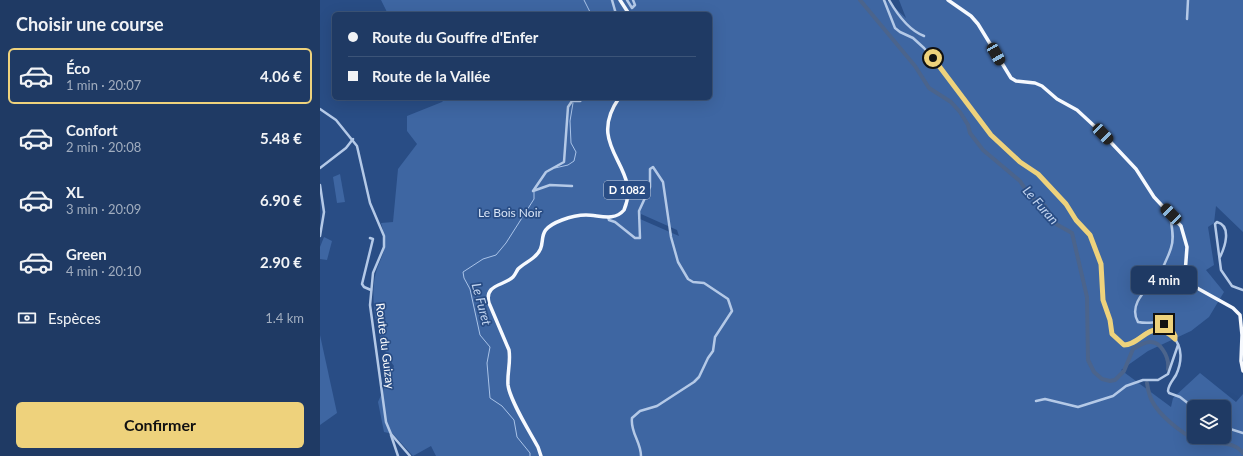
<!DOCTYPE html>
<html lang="fr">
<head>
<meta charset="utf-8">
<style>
	:root { --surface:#1f3a64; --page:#27416a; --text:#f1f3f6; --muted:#a1adbf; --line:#3c5478; --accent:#eed27c }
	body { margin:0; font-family:Lato,sans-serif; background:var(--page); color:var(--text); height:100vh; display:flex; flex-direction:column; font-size:15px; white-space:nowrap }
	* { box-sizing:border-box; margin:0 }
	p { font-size:13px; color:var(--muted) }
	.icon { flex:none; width:22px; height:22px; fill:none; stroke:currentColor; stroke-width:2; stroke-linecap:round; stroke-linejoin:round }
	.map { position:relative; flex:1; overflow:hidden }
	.side { display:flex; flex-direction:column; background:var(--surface); width:320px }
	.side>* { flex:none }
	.hud { position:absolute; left:12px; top:12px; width:380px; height:88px; border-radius:6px; box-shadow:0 4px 16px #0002,0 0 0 1px var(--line); display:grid; align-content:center; height:88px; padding:0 16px; background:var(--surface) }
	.controls { position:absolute; left:867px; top:400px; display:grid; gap:8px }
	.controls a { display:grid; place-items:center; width:44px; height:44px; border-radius:6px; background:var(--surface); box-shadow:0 4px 16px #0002,0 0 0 1px var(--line); font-size:20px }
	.end { position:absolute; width:18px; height:18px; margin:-9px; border:5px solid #eed27c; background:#111; box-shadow:0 0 0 2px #111 }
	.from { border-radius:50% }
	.bubble { position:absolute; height:28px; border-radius:6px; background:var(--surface); box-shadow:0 4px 16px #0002,0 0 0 1px var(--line); font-size:13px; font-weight:700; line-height:28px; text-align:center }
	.car { position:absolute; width:12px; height:24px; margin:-12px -6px; border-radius:5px; box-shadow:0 0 3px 1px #0007; background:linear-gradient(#222 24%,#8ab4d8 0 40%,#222 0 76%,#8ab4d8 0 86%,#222 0) }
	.hud b { display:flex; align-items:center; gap:14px; height:38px; font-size:15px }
	.hud b+b { border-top:1px solid var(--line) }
	.hud i { width:10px; height:10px; background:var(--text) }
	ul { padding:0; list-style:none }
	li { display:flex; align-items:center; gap:12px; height:56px; margin:0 8px 6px; padding:0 8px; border:2px solid transparent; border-radius:6px }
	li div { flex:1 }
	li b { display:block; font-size:15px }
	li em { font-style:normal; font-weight:700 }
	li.selected { border-color:var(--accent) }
	li>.icon { width:36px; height:36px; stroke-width:1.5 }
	h2 { padding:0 16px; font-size:18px; line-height:48px }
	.pay { display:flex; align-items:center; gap:10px; height:44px; padding:0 16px; font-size:15px }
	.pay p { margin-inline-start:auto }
	.cta { display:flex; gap:8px; margin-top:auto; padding:8px 16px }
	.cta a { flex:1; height:46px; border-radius:6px; background:var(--accent); color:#111; font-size:16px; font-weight:700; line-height:46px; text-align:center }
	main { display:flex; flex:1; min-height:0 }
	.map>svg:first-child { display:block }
	.green { fill:#3e66a2; fill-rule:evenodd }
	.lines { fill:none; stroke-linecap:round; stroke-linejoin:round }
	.stream { stroke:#a9c3e8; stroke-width:1 }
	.river { stroke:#4b648c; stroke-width:4 }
	.minor { stroke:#b4c9e7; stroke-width:2.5 }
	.major { stroke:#f6f9fe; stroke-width:3.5 }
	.route { stroke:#eed27c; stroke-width:5 }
	.labels { text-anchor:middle; stroke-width:3.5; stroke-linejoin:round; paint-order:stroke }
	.shield { fill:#294d85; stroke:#bfcada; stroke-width:1 }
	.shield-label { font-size:11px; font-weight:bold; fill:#fff }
	.park-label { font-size:12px; fill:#d8e4f6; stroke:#294d85 }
	.street-label { font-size:12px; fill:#fff; stroke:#294d85 }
	.water-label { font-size:13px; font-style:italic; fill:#c0d3ef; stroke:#294d85 }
</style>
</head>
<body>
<main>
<section class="side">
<h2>Choisir une course</h2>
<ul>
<li class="selected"><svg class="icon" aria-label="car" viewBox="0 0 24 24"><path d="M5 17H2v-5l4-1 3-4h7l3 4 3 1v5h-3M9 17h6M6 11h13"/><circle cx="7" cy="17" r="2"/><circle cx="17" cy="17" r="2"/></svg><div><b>Éco</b><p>1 min · 20:07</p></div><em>4.06 €</em></li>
<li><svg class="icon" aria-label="car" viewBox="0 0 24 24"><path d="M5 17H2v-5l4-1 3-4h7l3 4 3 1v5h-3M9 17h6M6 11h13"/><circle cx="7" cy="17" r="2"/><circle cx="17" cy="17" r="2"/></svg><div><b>Confort</b><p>2 min · 20:08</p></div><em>5.48 €</em></li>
<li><svg class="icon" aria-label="car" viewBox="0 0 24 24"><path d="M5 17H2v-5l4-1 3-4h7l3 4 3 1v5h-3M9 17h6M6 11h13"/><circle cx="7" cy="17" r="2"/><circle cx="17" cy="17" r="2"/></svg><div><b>XL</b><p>3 min · 20:09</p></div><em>6.90 €</em></li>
<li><svg class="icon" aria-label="car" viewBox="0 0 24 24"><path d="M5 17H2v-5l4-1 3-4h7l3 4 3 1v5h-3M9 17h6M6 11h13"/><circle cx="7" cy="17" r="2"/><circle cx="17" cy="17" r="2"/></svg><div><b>Green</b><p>4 min · 20:10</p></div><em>2.90 €</em></li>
</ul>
<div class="pay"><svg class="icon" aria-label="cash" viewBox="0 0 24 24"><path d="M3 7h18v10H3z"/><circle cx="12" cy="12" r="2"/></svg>Espèces<p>1.4 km</p></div>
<div class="cta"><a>Confirmer</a></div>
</section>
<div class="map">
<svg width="923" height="456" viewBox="0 0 923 456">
	<rect width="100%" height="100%" fill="#294d85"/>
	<!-- green -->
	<g class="green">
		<path d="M61,0H566L586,18L579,0H923V232L896,206L894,223L888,227L894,265L886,270L904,292L889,317L871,331L828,351L801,370L851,407L853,398L880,373L916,402L923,394V456H116L111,446L93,456L73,434L64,432L58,402L74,366C59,347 51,307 54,283C57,256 71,256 61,223L73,222L78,169L97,144L87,131V116L122,102L126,98H390V14H68ZM321,214L357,230L359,236L320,219ZM874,407H904V437H874Z"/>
		<polygon points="20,174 25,202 17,203 13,177"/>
		<polygon points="4,237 12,241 7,260 0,259 0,247"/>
		<polygon points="0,335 17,413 0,425"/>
	</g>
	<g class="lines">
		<!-- stream -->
		<g class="stream">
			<polyline points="264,0 271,14"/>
			<polyline points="235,168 248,165 254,161 256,152 251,143 250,121 253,103"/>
			<polyline points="210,456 210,453 197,437 194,420 182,406 170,398 167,363 170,347 160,335 150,289 144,278 143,272 163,259 176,255 186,243 214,199 214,192"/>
		</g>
		<!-- river -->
		<g class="river">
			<path d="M540,0L595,66L609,88L631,102L640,112L648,125L650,133L663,150L700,181L710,196L725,206L736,224L752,233L767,297L768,360L774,372L782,379L790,381L795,380L804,371L813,349C824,342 835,337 843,350C847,356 849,362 848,369"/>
			<path d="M827,383C828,391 830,399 835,406C844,419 868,439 883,442C898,445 913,440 923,453"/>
		</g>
		<!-- minor -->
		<g class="minor">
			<polyline points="292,0 296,14"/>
			<polyline points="307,0 312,8 315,5 313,0"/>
			<path d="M564,0L575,28L580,32L593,38L604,48L619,66L671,135L700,162L718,174L746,204L756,220L770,235L781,264L783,300L790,320L792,334L803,345C815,345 822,332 833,330C841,329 848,332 853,337C863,347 862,362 856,375C853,380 848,385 848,391L849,393L860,397L874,408"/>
			<path d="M569,0C577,14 588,30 604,36"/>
			<polyline points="867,19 868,0"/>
			<polyline points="0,109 16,120 37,146 50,203 64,236 64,247 53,273 50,305 66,422 71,434 90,456"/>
			<polyline points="0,168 26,148 33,139"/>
			<polyline points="0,185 4,212 0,236"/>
			<polyline points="252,186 230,185 213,191 226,172 244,162 248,107 252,101 260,101 263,98"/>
			<path d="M850,214C851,225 855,237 851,248C848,257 844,266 839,274C830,287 807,303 818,322C837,326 841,314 855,336V339"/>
			<path d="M288,217L289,220L295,222L315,238H320L319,211L330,187V169L333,167L343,182L351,237L358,262L368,279L373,282L384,283L408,299L412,311L395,337L393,351L388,358L379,377L374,382L337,406L320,411L312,418C310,432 321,442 321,456"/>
			<polyline points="50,238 53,239 42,284 44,287 51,290"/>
			<path d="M900,257C905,247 912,226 897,222L895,224L901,270L912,286L923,290"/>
			<polyline points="716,401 725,399 758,407 793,396 806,386 823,380 838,380 848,374 858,345"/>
			<polyline points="904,427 923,433"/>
			<polyline points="71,435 78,456"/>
		</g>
		<!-- major -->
		<g class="major">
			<polyline points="300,0 309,14"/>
			<polyline points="628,0 651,16 658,24 691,78 696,81 715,83 722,86 737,99 757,110 783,134 816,169 834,197 861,226 867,247 865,274 868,283 913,308 920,315 922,335 921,361 923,371"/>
			<path d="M221,456L218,447C210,432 190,401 188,385C187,373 191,362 189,350L169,303C164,284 184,286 193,277C195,275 196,272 198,269C202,265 208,262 213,258C232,243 210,232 242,220C250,217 258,215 266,215C279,215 294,222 304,210C323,166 264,148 299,98"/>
		</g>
	</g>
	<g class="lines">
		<!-- route -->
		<path class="route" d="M613,58L671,135L700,162L718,174L746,204L756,220L770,235L781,264L783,300L790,320L792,334L804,345C822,345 831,315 855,339V336L850,327L844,324"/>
	</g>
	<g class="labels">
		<!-- shield labels -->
		<rect class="shield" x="284" y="181" width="46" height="18" rx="3"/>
		<g class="shield-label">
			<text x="307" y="194">D 1082</text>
		</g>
		<!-- park labels -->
		<g class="park-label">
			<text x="190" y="217">Le Bois Noir</text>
		</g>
		<!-- street labels -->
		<g class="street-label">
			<text transform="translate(65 346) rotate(83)" y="4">Route du Guizay</text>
		</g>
		<!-- water labels -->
		<g class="water-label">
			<text transform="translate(721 205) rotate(48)" y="5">Le Furan</text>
			<text transform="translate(162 304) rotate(75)" y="5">Le Furet</text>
		</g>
	</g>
</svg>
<div class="controls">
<a><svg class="icon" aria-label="layers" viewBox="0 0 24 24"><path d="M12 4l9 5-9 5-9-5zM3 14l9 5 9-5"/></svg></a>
</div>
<i class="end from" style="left:613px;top:58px"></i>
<i class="end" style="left:844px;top:324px"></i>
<div class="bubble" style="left:811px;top:266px;width:66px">4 min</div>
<i class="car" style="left:676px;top:54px;rotate:150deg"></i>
<i class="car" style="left:783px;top:134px;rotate:136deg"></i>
<i class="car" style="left:851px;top:214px;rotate:315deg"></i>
<div class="hud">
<b><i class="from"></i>Route du Gouffre d'Enfer</b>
<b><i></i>Route de la Vallée</b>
</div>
</div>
</main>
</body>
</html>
